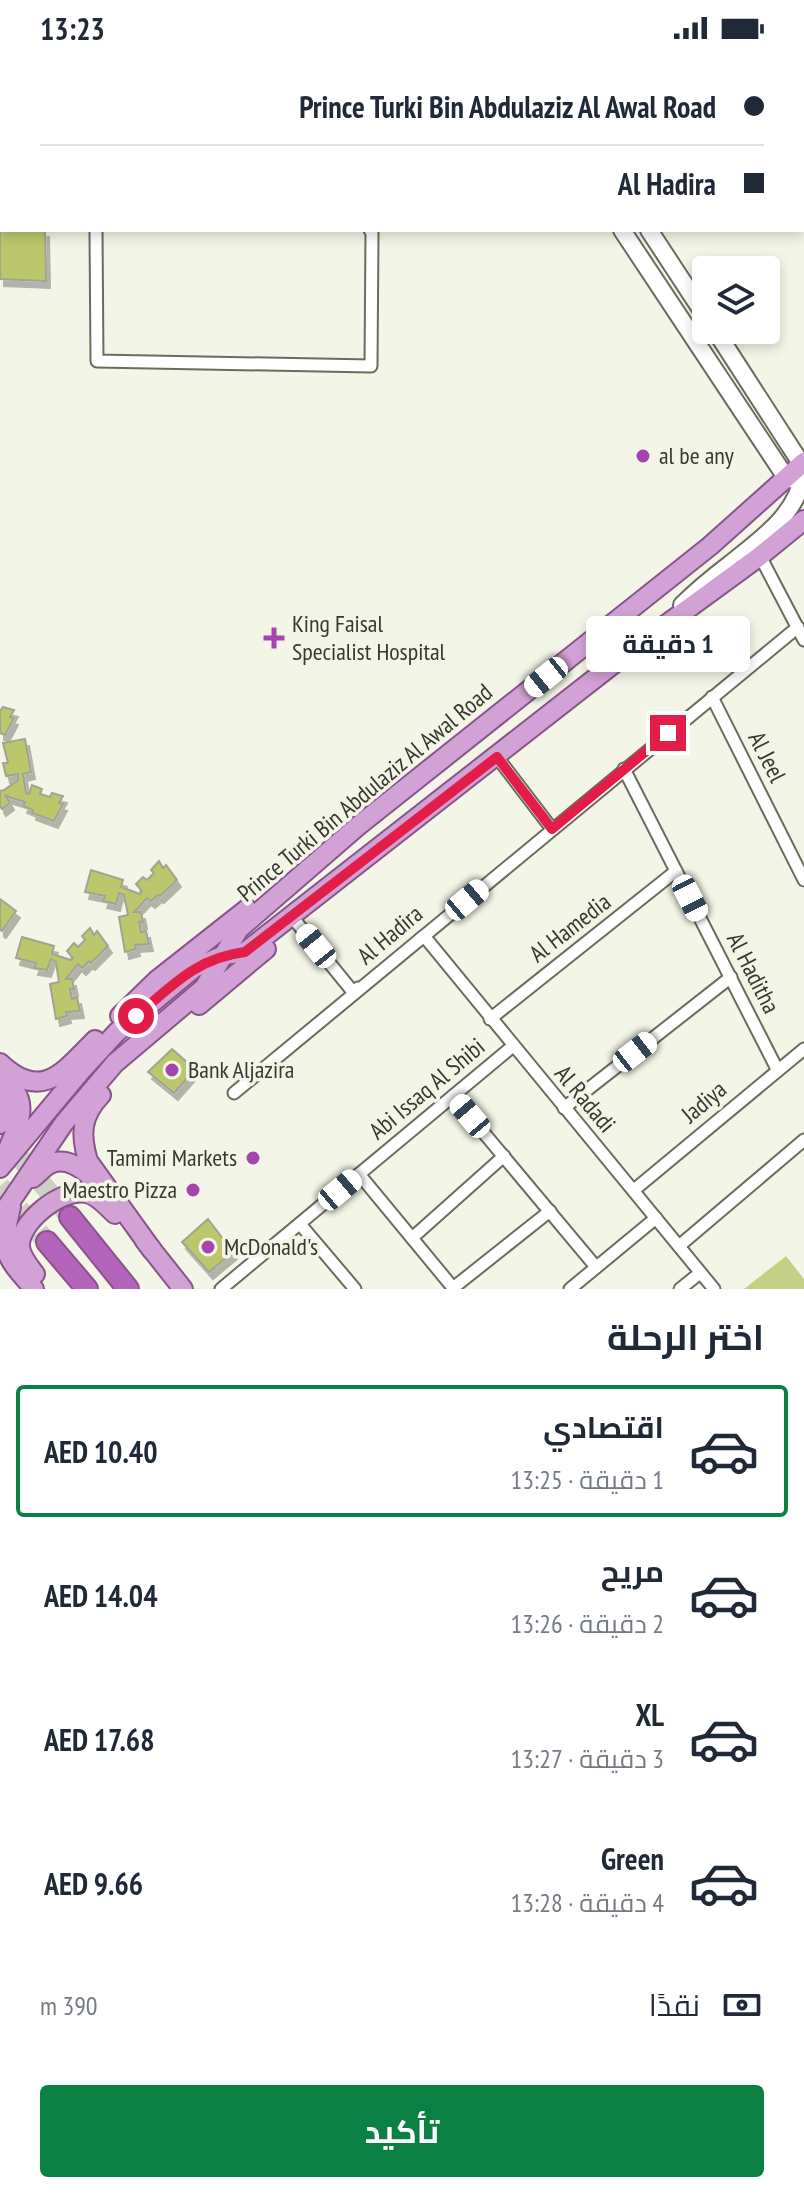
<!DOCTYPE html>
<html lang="ar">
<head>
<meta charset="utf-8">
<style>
	:root { --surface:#fff; --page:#f2f2f3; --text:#1f2937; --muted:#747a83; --line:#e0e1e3; --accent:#0b8043 }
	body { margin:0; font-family:"PT Sans Narrow",Cairo,sans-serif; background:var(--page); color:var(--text); direction:rtl; height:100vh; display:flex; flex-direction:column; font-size:30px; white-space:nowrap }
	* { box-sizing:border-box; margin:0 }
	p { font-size:26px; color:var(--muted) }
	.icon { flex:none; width:44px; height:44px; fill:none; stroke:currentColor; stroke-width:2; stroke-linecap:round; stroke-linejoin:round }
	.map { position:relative; height:1233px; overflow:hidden; direction:ltr }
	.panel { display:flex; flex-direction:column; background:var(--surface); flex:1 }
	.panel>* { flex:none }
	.top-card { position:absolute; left:0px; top:0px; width:804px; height:176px; box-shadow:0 4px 12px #0003; direction:rtl; display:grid; align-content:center; height:176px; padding:0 40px; background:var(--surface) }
	.fabs { position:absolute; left:692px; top:200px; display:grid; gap:16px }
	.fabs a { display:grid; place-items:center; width:88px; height:88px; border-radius:8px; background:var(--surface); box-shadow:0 4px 12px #0003; font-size:40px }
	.end { position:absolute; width:36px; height:36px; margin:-18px; border:10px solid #e11d48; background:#fff; box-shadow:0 0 0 4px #fff }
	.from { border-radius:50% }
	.bubble { position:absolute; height:56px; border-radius:8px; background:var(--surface); box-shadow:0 4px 12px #0003; font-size:26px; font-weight:700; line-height:56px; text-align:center; direction:rtl }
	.car { position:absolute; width:24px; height:48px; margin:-24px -12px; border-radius:10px; box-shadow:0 0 6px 2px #0007; background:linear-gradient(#fff 24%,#345 0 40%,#fff 0 76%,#345 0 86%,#fff 0) }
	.top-card b { display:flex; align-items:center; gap:28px; height:76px; font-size:30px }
	.top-card b+b { border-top:2px solid var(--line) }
	.top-card i { width:20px; height:20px; background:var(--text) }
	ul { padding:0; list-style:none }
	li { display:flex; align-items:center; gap:24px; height:132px; margin:0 16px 12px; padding:0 24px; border:4px solid transparent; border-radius:8px }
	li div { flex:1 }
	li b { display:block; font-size:30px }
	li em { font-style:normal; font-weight:700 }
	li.selected { border-color:var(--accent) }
	li>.icon { width:72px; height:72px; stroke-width:1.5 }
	h2 { padding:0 40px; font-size:36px; line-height:96px }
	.pay { display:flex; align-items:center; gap:20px; height:88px; padding:0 40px; font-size:30px }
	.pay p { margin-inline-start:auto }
	.primary-button { display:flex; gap:16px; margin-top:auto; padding:16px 40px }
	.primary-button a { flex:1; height:92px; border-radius:8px; background:var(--accent); color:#fff; font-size:32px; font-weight:700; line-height:92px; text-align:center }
	.status { display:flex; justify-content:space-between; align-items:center; height:56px; padding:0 40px; background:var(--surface); direction:ltr }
	.status svg { height:22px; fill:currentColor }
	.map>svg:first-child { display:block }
	.park { fill:#c5cf85 }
	.building { fill:#bcc76c; stroke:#a1a495; stroke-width:2; filter:url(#shadow) }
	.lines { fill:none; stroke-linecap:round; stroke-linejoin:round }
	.highway-tunnel { stroke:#cdd0c2; stroke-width:20; stroke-dasharray:20 10; stroke-linecap:butt }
	.street-casing { stroke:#6a6c5e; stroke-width:15 }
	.secondary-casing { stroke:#6a6c5e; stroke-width:20 }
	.primary-casing { stroke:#88558a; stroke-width:22 }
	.highway-casing { stroke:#88558a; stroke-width:24 }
	.street { stroke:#fff; stroke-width:11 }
	.secondary { stroke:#fff; stroke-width:16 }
	.primary { stroke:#d2a2d6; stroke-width:18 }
	.highway { stroke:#b464ba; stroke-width:20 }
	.route { stroke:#e11d48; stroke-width:10 }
	.poi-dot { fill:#a645ad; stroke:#f3f6e6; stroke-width:3 }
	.labels { text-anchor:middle; stroke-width:7; stroke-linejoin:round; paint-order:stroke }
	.poi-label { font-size:24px; fill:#373832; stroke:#f3f6e6; text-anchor:start }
	.street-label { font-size:24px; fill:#373832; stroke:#f3f6e6 }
</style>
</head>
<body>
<div class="status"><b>13:23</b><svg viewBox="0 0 49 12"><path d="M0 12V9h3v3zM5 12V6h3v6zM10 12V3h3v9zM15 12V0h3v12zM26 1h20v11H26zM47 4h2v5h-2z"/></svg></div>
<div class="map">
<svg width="804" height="1233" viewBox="0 0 804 1233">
	<defs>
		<filter id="shadow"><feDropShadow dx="4" dy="7" stdDeviation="0" flood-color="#0004"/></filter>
	</defs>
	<rect width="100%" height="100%" fill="#f3f6e6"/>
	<!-- park -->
	<polygon class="park" points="786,1200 804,1223 804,1233 744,1233"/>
	<!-- building -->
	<g class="building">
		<polygon points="0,59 2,59 2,174 45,174 46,225 0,223"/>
		<polygon points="3,651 14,654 10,661 14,662 5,679 0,677 0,655"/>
		<polygon points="25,683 31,716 23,718 26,737 29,738 32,729 42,733 40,738 50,741 52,737 63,740 59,747 63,748 54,765 32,757 33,754 23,750 25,746 6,740 10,747 2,753 0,750 0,735 4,734 18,724 18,718 6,720 3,707 8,707 3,687"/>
		<polygon points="159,805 163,812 166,809 177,824 160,840 158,839 151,845 147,842 134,856 141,856 143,866 139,866 141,876 146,875 149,888 135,889 136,893 125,896 119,861 128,859 124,839 119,837 116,848 103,845 105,840 85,836 91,814 123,824 121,831 140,838 142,835 136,828 143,821 147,824 154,817 151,814"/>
		<polygon points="0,843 16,855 2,875 0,874"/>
		<polygon points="90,872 94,879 97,875 108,890 91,907 89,905 82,912 78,908 66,923 72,923 74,933 70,933 72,943 77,941 80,955 66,956 67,960 56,963 50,928 59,926 56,906 51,903 47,914 34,912 36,907 16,902 22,881 54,890 52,898 71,904 73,902 67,895 74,887 78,891 85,884 82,880"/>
		<polygon points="172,993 195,1013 174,1037 148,1016"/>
		<polygon points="208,1163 233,1196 209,1216 182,1186"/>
	</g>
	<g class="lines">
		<!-- highway-tunnel -->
		<g class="highway-tunnel">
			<polyline points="0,1078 70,1161"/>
			<polyline points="0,1130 47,1186"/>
		</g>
		<defs>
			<g id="street">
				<polyline points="202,0 204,2"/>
				<polyline points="400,2 402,0"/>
				<polyline points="715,2 718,0"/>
				<polyline points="96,174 97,305 371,310 372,177 370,174"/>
				<polyline points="760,500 804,584"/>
				<polyline points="712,641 804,824"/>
				<polyline points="497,701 552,773"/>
				<polyline points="624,713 777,1013"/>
				<polyline points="297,867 353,936 358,932"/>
				<polyline points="419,884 424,880 714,1233"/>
				<polyline points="490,963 676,815"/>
				<polyline points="234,1037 798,571"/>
				<polyline points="453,1040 596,1211"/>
				<polyline points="564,1052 731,921"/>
				<polyline points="359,1118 454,1233"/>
				<polyline points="634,1134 804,993"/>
				<polyline points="300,1168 355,1233"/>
				<polyline points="412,1182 504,1100"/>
				<polyline points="679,1190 804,1084"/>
				<polyline points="453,1232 550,1155"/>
				<polyline points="221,1233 513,990"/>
				<polyline points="570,1233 656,1162"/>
				<polyline points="680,1233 700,1217"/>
			</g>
			<g id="secondary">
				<polyline points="507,0 508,2"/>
				<polyline points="534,0 535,2"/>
				<polyline points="622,174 787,423 804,424"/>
				<polyline points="649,174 706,261"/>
				<polyline points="715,274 804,412"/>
				<path d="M682,549C697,534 713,521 730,508C762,482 797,459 804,416"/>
			</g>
			<g id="primary">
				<polyline points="199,949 266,893"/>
				<polyline points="120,960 157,924 247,853"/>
				<path d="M0,1007C42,1047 64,1015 95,984"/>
				<path d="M0,1017C29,1045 23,1058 8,1093"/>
				<path d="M0,1031C11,1042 7,1056 0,1068"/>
				<path d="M101,1039C81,1060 80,1078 88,1105L152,1194"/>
				<polyline points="0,1112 81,1015 117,976 194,912 224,899 245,896 630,595 760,500 804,464"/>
				<path d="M33,1122C38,1118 43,1112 48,1109C65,1099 84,1113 95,1125"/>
				<path d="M11,1151C0,1196 4,1199 34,1233"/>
				<polyline points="0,1161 64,1067 115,1007 204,932 239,873 358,770 710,490 804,406"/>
				<polyline points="145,1185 183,1233"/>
				<path d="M35,1218C29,1210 21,1201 20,1191C18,1167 61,1132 86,1137C98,1139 106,1150 115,1158"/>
			</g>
			<g id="highway">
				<polyline points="70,1161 128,1233"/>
				<polyline points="47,1186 87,1233"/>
			</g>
		</defs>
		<!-- street casing -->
		<use href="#street" class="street-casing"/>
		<!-- secondary casing -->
		<use href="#secondary" class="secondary-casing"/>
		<!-- primary casing -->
		<use href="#primary" class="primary-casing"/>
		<!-- highway casing -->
		<use href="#highway" class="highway-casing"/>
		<!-- street -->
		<use href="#street" class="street"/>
		<!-- secondary -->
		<use href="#secondary" class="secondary"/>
		<!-- primary -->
		<use href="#primary" class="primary"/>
		<!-- highway -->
		<use href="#highway" class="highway"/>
	</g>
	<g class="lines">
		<!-- route -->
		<path class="route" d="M136,960C172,930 196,902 245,896L497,701L552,773L668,677"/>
	</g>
	<!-- markers -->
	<g class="poi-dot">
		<circle cx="643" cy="400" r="8"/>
		<path d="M270 570h8v8h8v8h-8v8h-8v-8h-8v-8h8z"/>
		<circle cx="172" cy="1014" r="8"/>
		<circle cx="253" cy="1102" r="8"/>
		<circle cx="193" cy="1134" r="8"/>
		<circle cx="208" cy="1191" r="8"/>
	</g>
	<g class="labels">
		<!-- poi labels -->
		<g class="poi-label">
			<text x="659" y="408">al be any</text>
			<text x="292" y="576">King Faisal<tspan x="292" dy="28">Specialist Hospital</tspan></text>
			<text x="188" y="1022">Bank Aljazira</text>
			<text x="237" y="1110" text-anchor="end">Tamimi Markets</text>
			<text x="177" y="1142" text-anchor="end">Maestro Pizza</text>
			<text x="224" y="1199">McDonald's</text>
		</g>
		<!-- street labels -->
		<g class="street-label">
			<text transform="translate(767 701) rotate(63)" y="8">Al Jeel</text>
			<text transform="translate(365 737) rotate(-40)" y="8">Prince Turki Bin Abdulaziz Al Awal Road</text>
			<text transform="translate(570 872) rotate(-38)" y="8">Al Hamedia</text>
			<text transform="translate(390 879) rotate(-40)" y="8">Al Hadira</text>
			<text transform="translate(753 917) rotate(63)" y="8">Al Haditha</text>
			<text transform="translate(427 1033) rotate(-40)" y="8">Abi Issaq Al Shibi</text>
			<text transform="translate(585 1043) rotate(50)" y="8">Al Radadi</text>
			<text transform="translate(704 1046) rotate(-40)" y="8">Jadiya</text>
		</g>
	</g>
</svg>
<div class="fabs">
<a><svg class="icon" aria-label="layers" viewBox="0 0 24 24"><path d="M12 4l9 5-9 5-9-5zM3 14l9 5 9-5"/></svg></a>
</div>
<i class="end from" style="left:136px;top:960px"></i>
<i class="end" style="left:668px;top:677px"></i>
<div class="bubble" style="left:586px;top:560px;width:164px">1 دقيقة</div>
<i class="car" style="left:546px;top:621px;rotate:231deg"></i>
<i class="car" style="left:690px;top:842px;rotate:153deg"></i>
<i class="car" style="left:467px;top:844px;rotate:50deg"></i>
<i class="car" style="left:316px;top:890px;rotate:321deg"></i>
<i class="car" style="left:635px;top:996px;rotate:52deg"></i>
<i class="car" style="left:470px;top:1060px;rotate:320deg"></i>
<i class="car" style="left:340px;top:1134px;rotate:50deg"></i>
<div class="top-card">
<b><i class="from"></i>Prince Turki Bin Abdulaziz Al Awal Road</b>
<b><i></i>Al Hadira</b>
</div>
</div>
<section class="panel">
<h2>اختر الرحلة</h2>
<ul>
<li class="selected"><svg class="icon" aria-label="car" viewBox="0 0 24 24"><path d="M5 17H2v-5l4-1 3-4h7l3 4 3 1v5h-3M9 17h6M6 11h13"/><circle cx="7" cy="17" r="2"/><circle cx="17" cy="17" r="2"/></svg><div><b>اقتصادي</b><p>1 دقيقة · 13:25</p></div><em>AED 10.40</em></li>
<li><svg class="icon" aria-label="car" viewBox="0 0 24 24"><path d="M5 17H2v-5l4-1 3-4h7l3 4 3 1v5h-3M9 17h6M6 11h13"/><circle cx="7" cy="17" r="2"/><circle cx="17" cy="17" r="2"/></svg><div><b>مريح</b><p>2 دقيقة · 13:26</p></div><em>AED 14.04</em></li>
<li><svg class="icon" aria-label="car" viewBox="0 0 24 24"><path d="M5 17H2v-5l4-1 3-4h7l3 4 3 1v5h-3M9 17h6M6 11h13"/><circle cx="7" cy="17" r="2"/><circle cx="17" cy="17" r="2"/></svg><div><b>XL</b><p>3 دقيقة · 13:27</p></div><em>AED 17.68</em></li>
<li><svg class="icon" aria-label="car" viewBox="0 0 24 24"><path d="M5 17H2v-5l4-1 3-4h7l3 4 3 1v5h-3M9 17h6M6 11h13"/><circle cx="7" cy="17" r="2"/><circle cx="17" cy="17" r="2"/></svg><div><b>Green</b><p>4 دقيقة · 13:28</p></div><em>AED 9.66</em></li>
</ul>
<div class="pay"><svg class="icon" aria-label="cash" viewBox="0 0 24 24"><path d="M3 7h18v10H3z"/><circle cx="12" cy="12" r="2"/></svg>نقدًا<p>390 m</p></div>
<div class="primary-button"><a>تأكيد</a></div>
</section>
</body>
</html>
